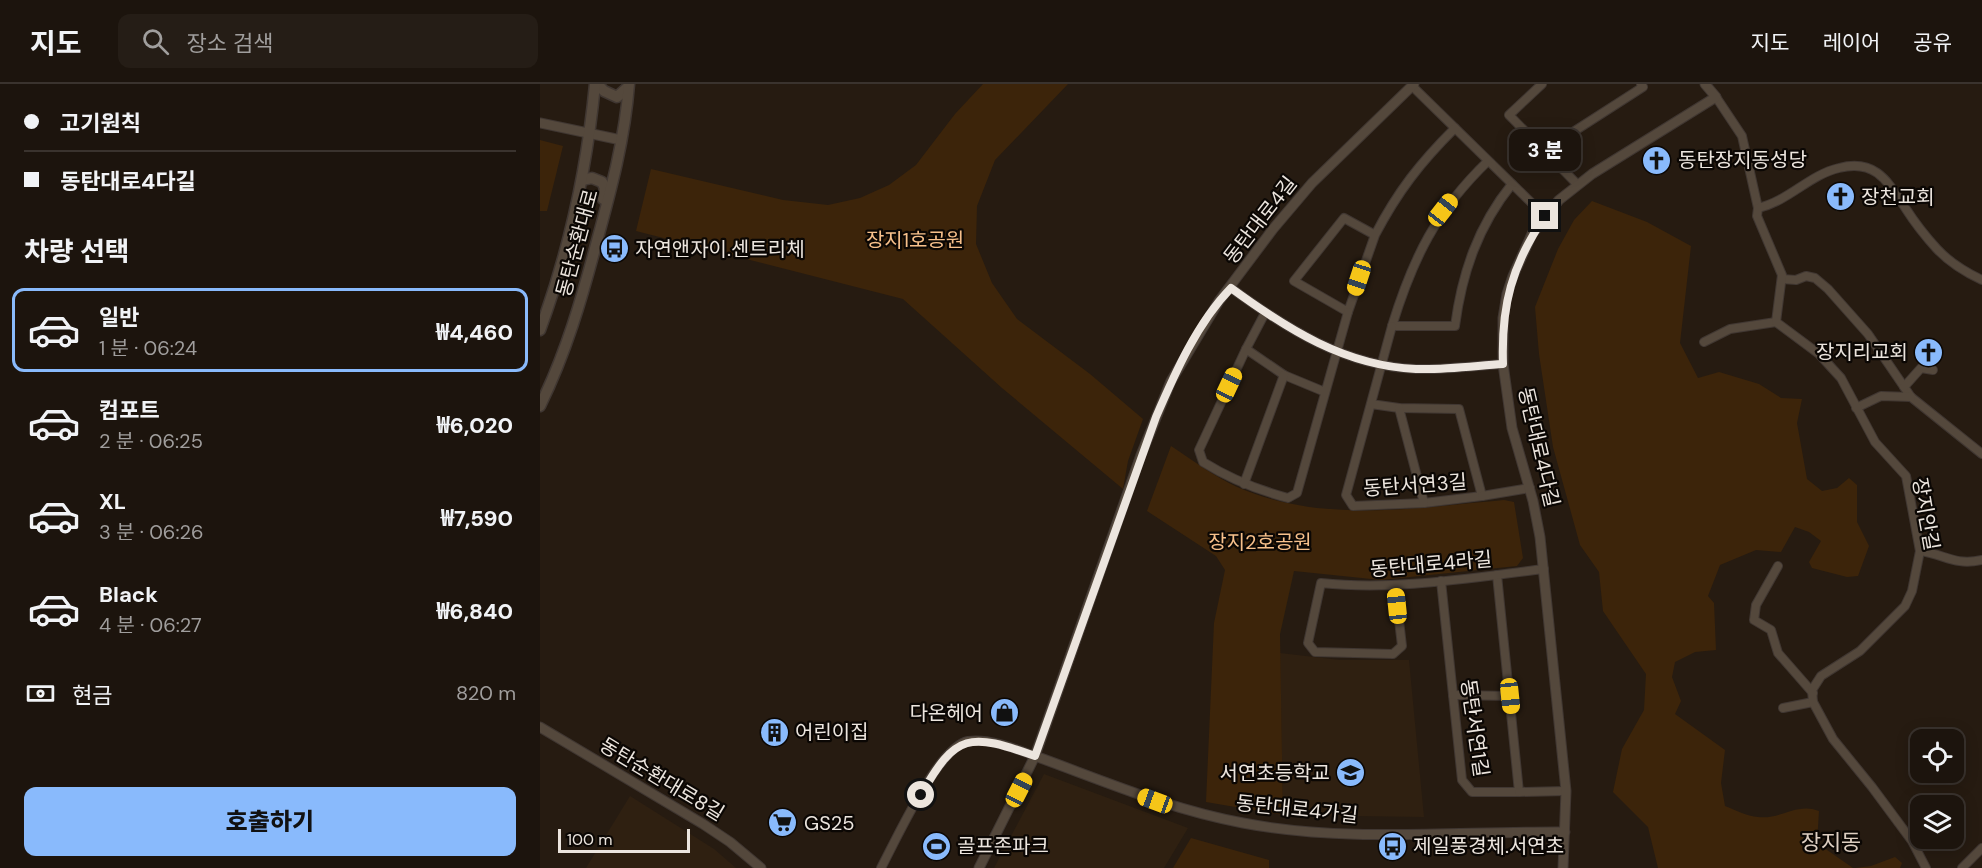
<!DOCTYPE html>
<html lang="ko">
<head>
<meta charset="utf-8">
<style>
	:root { --surface:#1c140d; --page:#251d16; --text:#f1f3f6; --muted:#a09e9d; --line:#3a332e; --accent:#89bafc }
	body { margin:0; font-family:"DM Sans","Noto Sans KR",sans-serif; background:var(--page); color:var(--text); height:100vh; display:flex; flex-direction:column; font-size:22px; white-space:nowrap }
	* { box-sizing:border-box; margin:0 }
	p { font-size:20px; color:var(--muted) }
	.icon { flex:none; width:33px; height:33px; fill:none; stroke:currentColor; stroke-width:2; stroke-linecap:round; stroke-linejoin:round }
	.map { position:relative; flex:1; overflow:hidden }
	.sheet { display:flex; flex-direction:column; background:var(--surface); width:540px }
	.sheet>* { flex:none }
	.banner { display:grid; align-content:center; height:132px; padding:0 24px; background:var(--surface) }
	.tools { position:absolute; left:1370px; top:645px; display:grid; gap:12px }
	.tools a { display:grid; place-items:center; width:54px; height:54px; border-radius:12px; background:var(--surface); box-shadow:0 3px 15px #0003,0 0 0 2px var(--line); font-size:30px }
	.scale { position:absolute; left:18px; bottom:15px; width:132px; box-sizing:border-box; padding-left:6px; border:3px solid #ece5de; border-top:0; font-size:16px; line-height:21px; white-space:nowrap; color:#ece5de; -webkit-text-stroke:4px #0b0704; paint-order:stroke }
	.end { position:absolute; width:27px; height:27px; margin:-14px; border:8px solid #ece5de; background:#111; box-shadow:0 0 0 3px #111 }
	.from { border-radius:50% }
	.bubble { position:absolute; height:42px; border-radius:12px; background:var(--surface); box-shadow:0 3px 15px #0003,0 0 0 2px var(--line); font-size:20px; font-weight:800; line-height:42px; text-align:center }
	.car { position:absolute; width:18px; height:36px; margin:-18px -9px; border-radius:8px; box-shadow:0 0 4px 2px #0007; background:linear-gradient(#f5c518 24%,#345 0 40%,#f5c518 0 76%,#345 0 86%,#f5c518 0) }
	.banner b { display:flex; align-items:center; gap:21px; height:57px; font-size:22px }
	.banner b+b { border-top:2px solid var(--line) }
	.banner i { width:15px; height:15px; background:var(--text) }
	ul { padding:0; list-style:none }
	li { display:flex; align-items:center; gap:18px; height:84px; margin:0 12px 9px; padding:0 12px; border:3px solid transparent; border-radius:12px }
	li div { flex:1 }
	li b { display:block; font-size:22px }
	li em { font-style:normal; font-weight:800 }
	li.active { border-color:var(--accent) }
	li>.icon { width:54px; height:54px; stroke-width:1.5 }
	h2 { padding:0 24px; font-size:27px; line-height:72px }
	.pay { display:flex; align-items:center; gap:15px; height:66px; padding:0 24px; font-size:22px }
	.pay p { margin-inline-start:auto }
	.button { display:flex; gap:12px; margin-top:auto; padding:12px 24px }
	.button a { flex:1; height:69px; border-radius:12px; background:var(--accent); color:#111; font-size:24px; font-weight:800; line-height:69px; text-align:center }
	header { display:flex; align-items:center; gap:36px; box-sizing:border-box; height:84px; padding:0 30px; background:var(--surface); border-bottom:2px solid var(--line) }
	header strong { font-size:28px }
	nav { display:flex; gap:33px; margin-inline-start:auto; font-size:21px }
	.search { width:420px; height:54px; background:var(--page); display:flex; align-items:center; gap:15px; box-sizing:border-box; padding:0 21px; border-radius:12px; color:var(--muted); font-size:22px }
	main { display:flex; flex:1; min-height:0 }
	.map>svg:first-child { display:block }
	.built { fill:#2f2011 }
	.green { fill:#3c240a }
	.lines { fill:none; stroke-linecap:round; stroke-linejoin:round }
	.minor-casing { stroke:#403732; stroke-width:10 }
	.tertiary-casing { stroke:#403732; stroke-width:11 }
	.secondary-casing { stroke:#403732; stroke-width:13 }
	.minor { stroke:#54483c; stroke-width:8 }
	.tertiary { stroke:#54483c; stroke-width:9 }
	.secondary { stroke:#54483c; stroke-width:10 }
	.route { stroke:#ece5de; stroke-width:8 }
	.labels { text-anchor:middle; stroke-width:4.5; stroke-linejoin:round; paint-order:stroke }
	.poi-label { font-size:20px; fill:#ece5de; stroke:#0b0704; text-anchor:start }
	.street-label { font-size:20px; fill:#ece5de; stroke:#0b0704 }
	.park-label { font-size:20px; fill:#f7c08b; stroke:#0b0704 }
	.quarter-label { font-size:22px; fill:#ddcec1; stroke:#0b0704 }
</style>
</head>
<body>
<header>
<strong>지도</strong>
<div class="search"><svg class="icon" aria-label="search" viewBox="0 0 24 24"><circle cx="10" cy="10" r="6"/><path d="M15 15l6 6"/></svg>장소 검색</div>
<nav><a>지도</a><a>레이어</a><a>공유</a></nav>
</header>
<main>
<section class="sheet">
<div class="banner">
<b><i class="from"></i>고기원칙</b>
<b><i></i>동탄대로4다길</b>
</div>
<h2>차량 선택</h2>
<ul>
<li class="active"><svg class="icon" aria-label="car" viewBox="0 0 24 24"><path d="M5 17H2v-5l4-1 3-4h7l3 4 3 1v5h-3M9 17h6M6 11h13"/><circle cx="7" cy="17" r="2"/><circle cx="17" cy="17" r="2"/></svg><div><b>일반</b><p>1 분 · 06:24</p></div><em>₩4,460</em></li>
<li><svg class="icon" aria-label="car" viewBox="0 0 24 24"><path d="M5 17H2v-5l4-1 3-4h7l3 4 3 1v5h-3M9 17h6M6 11h13"/><circle cx="7" cy="17" r="2"/><circle cx="17" cy="17" r="2"/></svg><div><b>컴포트</b><p>2 분 · 06:25</p></div><em>₩6,020</em></li>
<li><svg class="icon" aria-label="car" viewBox="0 0 24 24"><path d="M5 17H2v-5l4-1 3-4h7l3 4 3 1v5h-3M9 17h6M6 11h13"/><circle cx="7" cy="17" r="2"/><circle cx="17" cy="17" r="2"/></svg><div><b>XL</b><p>3 분 · 06:26</p></div><em>₩7,590</em></li>
<li><svg class="icon" aria-label="car" viewBox="0 0 24 24"><path d="M5 17H2v-5l4-1 3-4h7l3 4 3 1v5h-3M9 17h6M6 11h13"/><circle cx="7" cy="17" r="2"/><circle cx="17" cy="17" r="2"/></svg><div><b>Black</b><p>4 분 · 06:27</p></div><em>₩6,840</em></li>
</ul>
<div class="pay"><svg class="icon" aria-label="cash" viewBox="0 0 24 24"><path d="M3 7h18v10H3z"/><circle cx="12" cy="12" r="2"/></svg>현금<p>820 m</p></div>
<div class="button"><a>호출하기</a></div>
</section>
<div class="map">
<svg width="1442" height="784" viewBox="0 0 1442 784">
	<rect width="100%" height="100%" fill="#261b11"/>
	<!-- built -->
	<g class="built">
		<polygon points="740,569 800,576 869,576 884,733 743,731"/>
		<polygon points="504,690 648,744 624,784 454,784"/>
		<polygon points="90,712 174,765 196,784 46,784"/>
	</g>
	<!-- green -->
	<g class="green">
		<polygon points="443,0 528,0 455,76 437,122 436,160 452,199 477,235 550,290 603,335 588,377 583,405 462,304 363,215 96,147 111,85 243,116 288,121 320,114 349,101 376,81 415,30"/>
		<polygon points="0,56 23,62 7,127 0,127"/>
		<path d="M1052,117L1107,138L1151,162L1140,259L1158,294L1179,288L1219,300L1241,314L1262,315L1257,339L1267,395L1282,407L1297,404L1309,394L1317,401V438L1329,462L1318,492L1307,493L1272,484L1269,478L1281,457L1269,448L1255,443L1241,468L1216,466L1180,481L1168,512L1174,519L1176,566L1155,568L1135,578L1132,593L1141,617L1135,630L1185,666L1181,699L1185,722C1195,726 1207,732 1218,733C1240,736 1257,718 1279,727L1277,759L1313,784H1118L1108,743L1073,708L1082,665L1104,626L1106,590L1063,527L1059,488L1040,461L1013,363L999,270L995,223L1018,165L1034,136Z"/>
		<path d="M631,362C652,376 674,392 697,403C783,440 874,424 964,416L974,418L983,474L977,482L841,496L754,487L740,550L743,731L666,718L674,539L685,486L676,472L607,427Z"/>
		<polygon points="651,754 729,776 729,784 633,784"/>
		<polygon points="1355,773 1362,779 1360,784 1315,784 1331,782"/>
	</g>
	<g class="lines">
		<defs>
			<g id="minor">
				<polyline points="1002,0 969,31 1037,100"/>
				<polyline points="872,2 1005,132"/>
				<polyline points="1176,13 1202,52 1218,124"/>
				<polyline points="1005,66 1103,3 1101,0"/>
				<path d="M948,77C896,127 873,174 852,242H915C922,189 938,142 972,100"/>
				<path d="M835,151L808,228L754,197L804,134L835,151C858,107 880,79 915,44"/>
				<polyline points="1242,195 1256,196 1266,192 1275,194 1288,205 1328,250 1371,313 1442,370"/>
				<path d="M691,204C747,245 805,282 876,285C905,286 934,282 963,280"/>
				<polyline points="1164,258 1190,245 1236,238"/>
				<polyline points="706,265 725,229"/>
				<polyline points="1364,303 1381,284 1393,286"/>
				<path d="M785,308L744,291L706,265L659,366L663,378C690,395 718,406 748,414L757,409L808,228"/>
				<path d="M831,320L859,324L919,325L942,412L884,419L813,422L806,411C821,355 837,298 852,242"/>
				<polyline points="859,324 884,419"/>
				<polyline points="1316,324 1341,312 1371,313"/>
				<polyline points="704,400 744,291"/>
				<polyline points="942,412 990,404"/>
				<path d="M1380,467C1405,470 1413,482 1442,476"/>
				<polyline points="1238,482 1216,521 1214,536 1231,546 1238,569 1273,609"/>
				<polyline points="901,497 922,696 932,708 979,708 957,491"/>
				<path d="M855,502L862,562L853,570L775,568L768,559L781,499C855,507 929,494 1004,485"/>
				<polyline points="913,611 970,612"/>
				<polyline points="1243,624 1273,618"/>
				<polyline points="979,708 1026,707"/>
				<path d="M341,784C356,756 398,663 428,657C450,654 476,665 495,672"/>
				<path d="M1386,784L1372,757L1332,703L1293,655L1273,618L1272,606L1281,592L1320,567L1365,522L1372,507L1380,467L1366,392L1335,358L1301,294L1279,270L1236,238L1242,191L1217,132L1218,124C1249,117 1269,91 1299,84C1337,74 1349,100 1366,125C1375,139 1386,153 1397,165C1410,179 1425,188 1442,196"/>
				<polyline points="1422,784 1442,764"/>
			</g>
			<g id="tertiary">
				<polyline points="0,39 81,56"/>
				<polyline points="0,643 163,740 190,758 221,784"/>
				<path d="M495,672C564,697 631,726 703,739C808,759 918,747 1025,748"/>
				<polyline points="439,784 495,672 601,371 631,297 679,217 733,145 772,99 874,0"/>
				<polyline points="1023,784 1026,707 1000,453 993,417 972,344 963,280 963,234 967,210 973,192 992,150 1019,116 1052,90 1176,13 1165,0"/>
			</g>
			<g id="secondary">
				<polyline points="57,0 64,7 77,13 88,3"/>
				<polyline points="42,96 52,94 62,98 65,104 63,115"/>
				<path d="M0,246C29,167 47,84 55,0"/>
				<path d="M0,322C26,269 42,214 57,157C71,106 85,54 89,0"/>
			</g>
		</defs>
		<!-- minor casing -->
		<use href="#minor" class="minor-casing"/>
		<!-- tertiary casing -->
		<use href="#tertiary" class="tertiary-casing"/>
		<!-- secondary casing -->
		<use href="#secondary" class="secondary-casing"/>
		<!-- minor -->
		<use href="#minor" class="minor"/>
		<!-- tertiary -->
		<use href="#tertiary" class="tertiary"/>
		<!-- secondary -->
		<use href="#secondary" class="secondary"/>
	</g>
	<g class="lines">
		<!-- route -->
		<path class="route" d="M381,711C416,648 430,649 495,672L616,333C635,289 657,239 691,204C747,245 805,282 876,285C905,286 934,282 963,280C961,221 972,181 1005,132"/>
	</g>
	<!-- icons -->
	<defs>
		<symbol id="church-disc" viewBox="-11 -11 22 22"><circle r="9.5" fill="#89bafc" stroke="#0b0704"/><path d="M-1.2-6h2.4v3.5h3.3v2.4h-3.3V6h-2.4V-.1h-3.3v-2.4h3.3Z" fill="#111"/></symbol>
		<symbol id="bus-disc" viewBox="-11 -11 22 22"><circle r="9.5" fill="#89bafc" stroke="#0b0704"/><path d="M-5-6H5V4H4V6H2V4H-2V6H-4V4H-5ZM-3.5-4V0h7V-4ZM-3.5 1.2v1.5H-2V1.2ZM2 1.2v1.5H3.5V1.2Z" fill="#111"/></symbol>
		<symbol id="shop-disc" viewBox="-11 -11 22 22"><circle r="9.5" fill="#89bafc" stroke="#0b0704"/><path d="M-5-2.5h2.3a2.7 3.5 0 0 1 5.4 0H5L5.5 6h-11ZM-1.5-2.5h3a1.5 2.3 0 0 0-3 0Z" fill="#111"/></symbol>
		<symbol id="building-disc" viewBox="-11 -11 22 22"><circle r="9.5" fill="#89bafc" stroke="#0b0704"/><path d="M-4-6H4V6H1V3H-1V6H-4ZM-2.5-4.3h1.7v1.8h-1.7ZM.8-4.3h1.7v1.8H.8ZM-2.5-1h1.7V.8h-1.7ZM.8-1h1.7V.8H.8Z" fill="#111"/></symbol>
		<symbol id="school-disc" viewBox="-11 -11 22 22"><circle r="9.5" fill="#89bafc" stroke="#0b0704"/><path d="M0-5L7-2L0 1L-7-2ZM-4 1L0 2.5L4 1V4Q0 6-4 4Z" fill="#111"/></symbol>
		<symbol id="supermarket-disc" viewBox="-11 -11 22 22"><circle r="9.5" fill="#89bafc" stroke="#0b0704"/><path d="M-6-5.5h2.5l.6 2H6L4.5 2H-2.5L-4.4-4H-6ZM-1.5 3.2a1.3 1.3 0 1 0 .1 0ZM3 3.2a1.3 1.3 0 1 0 .1 0Z" fill="#111"/></symbol>
		<symbol id="stadium-disc" viewBox="-11 -11 22 22"><circle r="9.5" fill="#89bafc" stroke="#0b0704"/><path d="M0-5a6.5 5 0 1 0 0 10a6.5 5 0 1 0 0-10ZM-3.5-1.8h7v3.6h-7Z" fill="#111"/></symbol>
	</defs>
	<g fill-rule="evenodd">
		<use href="#church-disc" x="1100" y="60" width="33" height="33"/>
		<use href="#church-disc" x="1284" y="96" width="33" height="33"/>
		<use href="#bus-disc" x="58" y="148" width="33" height="33"/>
		<use href="#church-disc" x="1372" y="252" width="33" height="33"/>
		<use href="#shop-disc" x="448" y="612" width="33" height="33"/>
		<use href="#building-disc" x="218" y="632" width="33" height="33"/>
		<use href="#school-disc" x="794" y="672" width="33" height="33"/>
		<use href="#supermarket-disc" x="226" y="722" width="33" height="33"/>
		<use href="#stadium-disc" x="380" y="746" width="33" height="33"/>
		<use href="#bus-disc" x="836" y="746" width="33" height="33"/>
	</g>
	<g class="labels">
		<!-- poi labels -->
		<g class="poi-label">
			<text x="1138" y="83">동탄장지동성당</text>
			<text x="1321" y="120">장천교회</text>
			<text x="95" y="172">자연앤자이.센트리체</text>
			<text x="1368" y="275" text-anchor="end">장지리교회</text>
			<text x="443" y="636" text-anchor="end">다온헤어</text>
			<text x="255" y="655">어린이집</text>
			<text x="790" y="696" text-anchor="end">서연초등학교</text>
			<text x="264" y="746">GS25</text>
			<text x="417" y="769">골프존파크</text>
			<text x="873" y="769">제일풍경체.서연초</text>
		</g>
		<!-- street labels -->
		<g class="street-label">
			<text transform="translate(720 136) rotate(-52)" y="7">동탄대로4길</text>
			<text transform="translate(37 159) rotate(-75)" y="7">동탄순환대로</text>
			<text transform="translate(999 363) rotate(77)" y="7">동탄대로4다길</text>
			<text transform="translate(875 401) rotate(-4)" y="7">동탄서연3길</text>
			<text transform="translate(1386 430) rotate(80)" y="7">장지안길</text>
			<text transform="translate(891 480) rotate(-5)" y="7">동탄대로4라길</text>
			<text transform="translate(935 644) rotate(82)" y="7">동탄서연1길</text>
			<text transform="translate(122 695) rotate(31)" y="7">동탄순환대로8길</text>
			<text transform="translate(757 725) rotate(6)" y="7">동탄대로4가길</text>
		</g>
		<!-- park labels -->
		<g class="park-label">
			<text x="375" y="163">장지1호공원</text>
			<text x="720" y="465">장지2호공원</text>
		</g>
		<!-- quarter labels -->
		<g class="quarter-label">
			<text x="1291" y="766">장지동</text>
		</g>
	</g>
</svg>
<div class="tools">
<a><svg class="icon" aria-label="locate" viewBox="0 0 24 24"><circle cx="12" cy="12" r="6"/><path d="M12 2v4M12 18v4M2 12h4M18 12h4"/></svg></a>
<a><svg class="icon" aria-label="layers" viewBox="0 0 24 24"><path d="M12 4l9 5-9 5-9-5zM3 14l9 5 9-5"/></svg></a>
</div>
<div class="scale">100 m</div>
<i class="end from" style="left:381px;top:711px"></i>
<i class="end" style="left:1005px;top:132px"></i>
<div class="bubble" style="left:969px;top:45px;width:72px">3 분</div>
<i class="car" style="left:903px;top:126px;rotate:38deg"></i>
<i class="car" style="left:819px;top:194px;rotate:198deg"></i>
<i class="car" style="left:689px;top:301px;rotate:25deg"></i>
<i class="car" style="left:857px;top:522px;rotate:354deg"></i>
<i class="car" style="left:970px;top:612px;rotate:174deg"></i>
<i class="car" style="left:479px;top:706px;rotate:27deg"></i>
<i class="car" style="left:615px;top:717px;rotate:290deg"></i>
</div>
</main>
</body>
</html>
